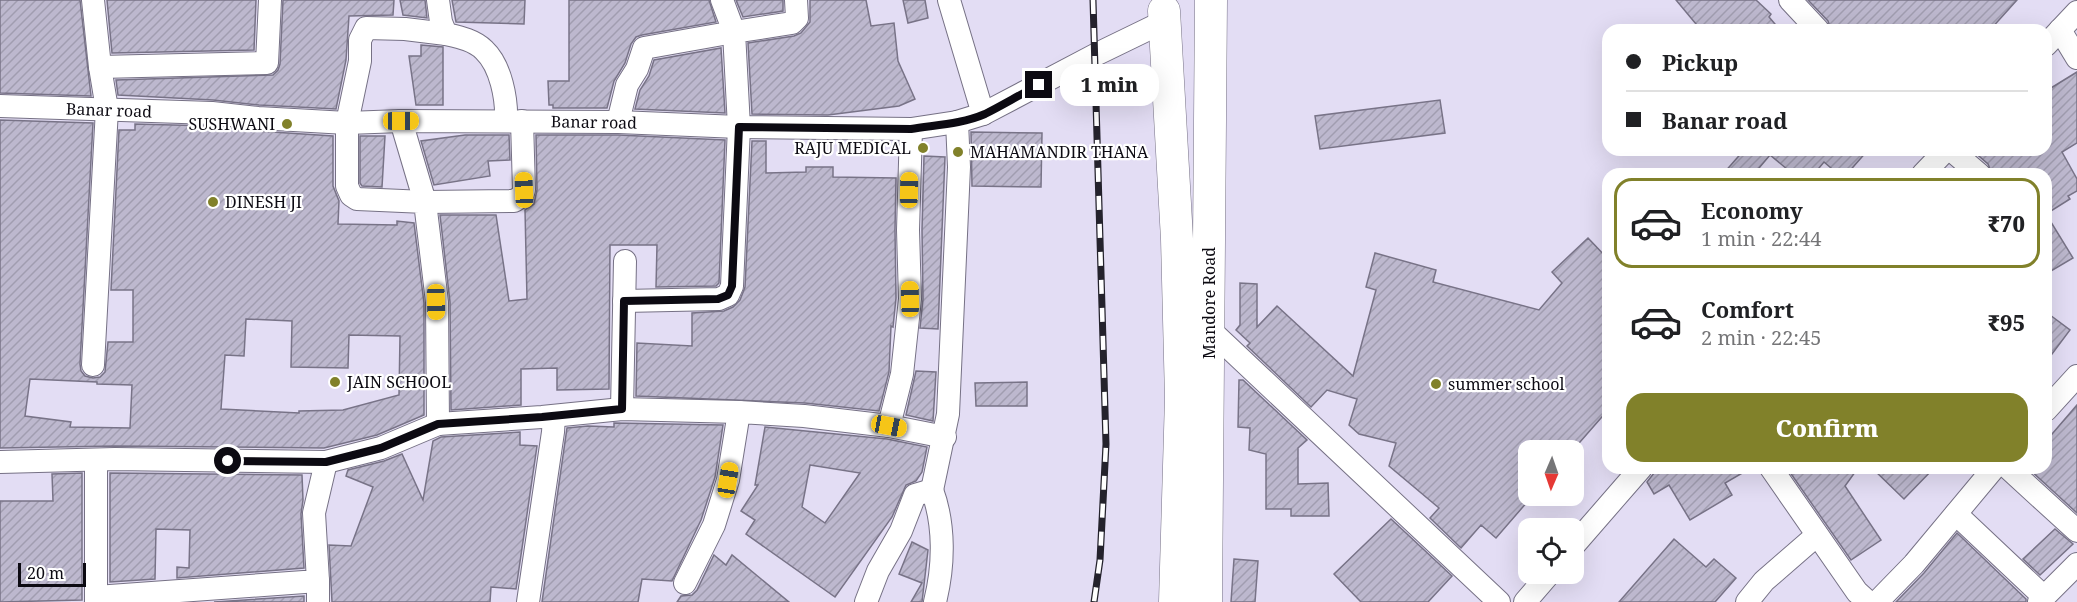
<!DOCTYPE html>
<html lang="en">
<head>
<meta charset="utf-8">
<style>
	:root { --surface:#fff; --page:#f2f2f2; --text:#202124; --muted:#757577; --line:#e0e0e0; --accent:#81812a }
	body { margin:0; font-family:"Noto Serif",serif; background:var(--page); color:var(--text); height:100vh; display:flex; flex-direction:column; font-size:22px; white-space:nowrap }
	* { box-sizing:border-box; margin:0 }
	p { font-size:20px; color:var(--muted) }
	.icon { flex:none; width:33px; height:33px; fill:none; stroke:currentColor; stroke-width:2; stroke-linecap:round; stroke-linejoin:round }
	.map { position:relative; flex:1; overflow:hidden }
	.side { position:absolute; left:1602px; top:168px; width:450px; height:306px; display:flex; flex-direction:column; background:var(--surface); border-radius:18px; box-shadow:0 6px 24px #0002 }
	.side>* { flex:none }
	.hud { position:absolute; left:1602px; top:24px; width:450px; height:132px; border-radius:18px; box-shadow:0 6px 24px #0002; display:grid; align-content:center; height:132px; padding:0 24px; background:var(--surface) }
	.needle { width:39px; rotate:182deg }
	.buttons { position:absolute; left:1518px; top:440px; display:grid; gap:12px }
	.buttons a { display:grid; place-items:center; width:66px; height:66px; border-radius:12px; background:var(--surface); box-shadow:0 6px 24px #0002; font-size:30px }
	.scale { position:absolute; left:18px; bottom:15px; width:68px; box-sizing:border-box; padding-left:6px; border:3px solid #0c0a12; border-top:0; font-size:16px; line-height:21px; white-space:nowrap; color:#0c0a12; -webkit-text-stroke:4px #fff; paint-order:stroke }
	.end { position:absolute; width:27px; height:27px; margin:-14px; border:8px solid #0c0a12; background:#fff; box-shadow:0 0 0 3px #fff }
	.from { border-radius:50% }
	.bubble { position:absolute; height:42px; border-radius:18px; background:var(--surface); box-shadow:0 6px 24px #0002; font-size:20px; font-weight:800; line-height:42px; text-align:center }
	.car { position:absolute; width:18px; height:36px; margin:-18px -9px; border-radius:8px; box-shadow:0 0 4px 2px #0007; background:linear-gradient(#f5c518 24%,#345 0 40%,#f5c518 0 76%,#345 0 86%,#f5c518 0) }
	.hud b { display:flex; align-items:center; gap:21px; height:57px; font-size:22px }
	.hud b+b { border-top:2px solid var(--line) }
	.hud i { width:15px; height:15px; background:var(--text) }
	ul { padding:10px 0 0; list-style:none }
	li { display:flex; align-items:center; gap:18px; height:90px; margin:0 12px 9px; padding:0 12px; border:3px solid transparent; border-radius:18px }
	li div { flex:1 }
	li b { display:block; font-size:22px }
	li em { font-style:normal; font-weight:800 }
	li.current { border-color:var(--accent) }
	li>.icon { width:54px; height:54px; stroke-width:1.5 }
	.primary-button { display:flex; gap:12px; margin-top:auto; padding:12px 24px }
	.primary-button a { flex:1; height:69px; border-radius:18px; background:var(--accent); color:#fff; font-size:24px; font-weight:800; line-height:69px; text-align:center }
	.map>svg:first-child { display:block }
	.building { fill:url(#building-hatch); stroke:#787387; stroke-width:1.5; fill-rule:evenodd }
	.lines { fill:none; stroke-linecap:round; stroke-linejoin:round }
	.minor-casing { stroke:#767185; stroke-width:24 }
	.highway-casing { stroke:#767185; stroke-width:33 }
	.minor { stroke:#fff; stroke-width:22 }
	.highway { stroke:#fff; stroke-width:32 }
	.rail-casing { stroke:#24222c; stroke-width:7 }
	.rail { stroke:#fff; stroke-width:4.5; stroke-dasharray:14; stroke-linecap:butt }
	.route { stroke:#0c0a12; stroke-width:8 }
	.poi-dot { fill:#81812a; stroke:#fff; stroke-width:2 }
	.labels { text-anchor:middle; stroke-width:4.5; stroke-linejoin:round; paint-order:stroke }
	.street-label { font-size:16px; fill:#0c0a12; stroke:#fff }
	.poi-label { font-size:16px; fill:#0c0a12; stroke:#fff; text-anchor:start }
</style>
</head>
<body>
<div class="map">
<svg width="2077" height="602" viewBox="0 0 2077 602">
	<defs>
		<pattern id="building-hatch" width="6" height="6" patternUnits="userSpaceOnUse" patternTransform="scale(1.5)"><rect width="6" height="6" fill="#bdb8ce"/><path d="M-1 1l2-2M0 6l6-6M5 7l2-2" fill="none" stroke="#a19db0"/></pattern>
	</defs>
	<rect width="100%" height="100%" fill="#e3ddf4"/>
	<!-- building -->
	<g class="building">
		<polygon points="0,0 80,0 91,96 0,93"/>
		<polygon points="107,0 256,0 254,50 112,53"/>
		<polygon points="283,0 394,0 393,15 349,16 346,60 336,109 259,105 213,100 118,95 116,80 273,75 278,70 280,64"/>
		<polygon points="400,0 425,0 427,18 403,15"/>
		<polygon points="452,0 525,0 524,24 456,22"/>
		<polygon points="569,0 709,0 716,22 642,35 636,37 631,44 625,63 614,81 607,108 553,108 553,105 549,105 548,81 569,81"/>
		<polygon points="736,0 783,0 783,11 743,17"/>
		<polygon points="810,0 866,0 871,26 894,23 898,61 915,99 899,106 828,115 752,114 748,43 794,36 801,33 810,22"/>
		<polygon points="903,0 925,0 928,18 908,23"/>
		<polygon points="1676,0 1756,0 1771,14 1769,17 1780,30 1701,30"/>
		<polygon points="1808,0 2017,0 1990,30 1831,30 1828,21"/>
		<polygon points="421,45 443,47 443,105 416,105 409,56 421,56"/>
		<polygon points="721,48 725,113 635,109 640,90 649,76 654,60"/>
		<polygon points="2077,72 2077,143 2062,152 2077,179 2077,191 2068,196 2070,199 2046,214 2073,258 2046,274 2046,174 1992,174 1988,164 1972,150 2046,150 2046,91"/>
		<polygon points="1440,100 1445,133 1320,149 1315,116"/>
		<path d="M0,120L93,123L80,364L81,371L85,376L93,378L100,377L105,372L108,342H133V290H111L119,130H135V124L211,126L257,131L333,136V186L339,201L338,224L397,225V221L414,223L424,303V415L377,435L324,448L115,446L0,448ZM246,319L292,321L291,367L348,368L349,335L400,336L399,395L343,410L299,411V413L221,409L225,355L244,356ZM30,379L97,382V384L132,385L130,428L70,427L71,422L25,416Z"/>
		<polygon points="971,132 1042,133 1041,187 972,186"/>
		<polygon points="465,135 509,135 510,160 488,161 490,176 434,185 421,141"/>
		<polygon points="536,135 618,135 725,140 719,283 716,286 656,287 657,245 610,245 609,389 557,390 557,368 521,369 521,405 451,410 450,302 440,215 496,215 509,301 527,299 525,210 534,204 537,190"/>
		<polygon points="360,136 385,136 382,187 362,186 360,183"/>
		<polygon points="752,141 766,141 766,173 806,172 806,167 833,167 833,177 896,178 895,230 896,298 893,327 891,326 889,372 879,411 805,403 636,396 637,343 692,346 692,313 724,311 733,307 740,300 745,287"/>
		<polygon points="1744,150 1868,150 1847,174 1838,174 1824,162 1814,174 1793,174 1770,155 1754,174 1723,174"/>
		<polygon points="924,156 945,157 938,329 920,328 923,299 922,230"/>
		<polygon points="1588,238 1608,259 1608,410 1573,450 1528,450 1528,501 1496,538 1481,525 1461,548 1430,518 1439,508 1389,466 1396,443 1359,434 1349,425 1357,399 1327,390 1311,407 1247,346 1250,343 1236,330 1240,325 1240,283 1257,284 1257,327 1277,306 1353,376 1376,290 1366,287 1375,253 1436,270 1433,282 1539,310 1562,283 1552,272"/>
		<polygon points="2046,312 2070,330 2046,362"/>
		<polygon points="916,371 936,372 933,421 906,415"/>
		<polygon points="1239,380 1243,380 1307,440 1298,448 1298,484 1328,483 1329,516 1291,516 1291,509 1266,509 1266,454 1249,450 1250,428 1238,427"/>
		<polygon points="1027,382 1027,406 976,406 975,383"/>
		<polygon points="2077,405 2077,513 2028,468 2046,468 2046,441"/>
		<polygon points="614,423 723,425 715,477 701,520 672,581 642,579 638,602 542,602 567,428 588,426 614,427"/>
		<path d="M765,427L887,439L927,447L922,472L916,481L906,485L892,517L835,597L746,534L755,520L741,511L758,485H755ZM810,465L860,473L825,523L802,507Z"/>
		<polygon points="520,432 520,445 537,446 516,589 491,587 490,602 332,602 329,545 351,546 373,487 346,476 348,470 384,461 402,454 423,500 433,441 441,437"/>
		<polygon points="1658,468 1751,468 1725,483 1732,495 1690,520 1669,485 1654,494 1647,482"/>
		<polygon points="1787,468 1858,468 1845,486 1881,540 1851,560"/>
		<polygon points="1872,468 1934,468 1904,499"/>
		<polygon points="82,473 82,600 0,602 0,501 53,501 52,474"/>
		<polygon points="110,473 302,475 303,500 301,514 304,568 177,578 177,567 189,568 190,530 156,529 155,579 110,582"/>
		<polygon points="1391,519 1452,576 1428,602 1361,602 1334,574"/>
		<polygon points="2055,529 2073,544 2040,575 2023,559"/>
		<polygon points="1957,533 2026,599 2026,602 1896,602 1924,573"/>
		<polygon points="1674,539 1706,567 1714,559 1736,578 1715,602 1619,602"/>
		<polygon points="912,542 928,550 922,602 911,602 922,583 899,574"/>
		<polygon points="714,555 726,565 732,555 789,602 677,602 681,596 692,595 697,590"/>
		<polygon points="1234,559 1258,561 1255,602 1231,602"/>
		<polygon points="304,596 304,602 214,602"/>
	</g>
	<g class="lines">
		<defs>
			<g id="minor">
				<path d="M438,0L441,22L446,34C459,37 474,40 484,50C501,66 507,99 506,121"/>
				<polyline points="949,0 983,114"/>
				<polyline points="1790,0 1818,30"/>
				<polyline points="2060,30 2077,58"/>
				<polyline points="446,34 405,29 366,28 360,40 360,61 347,123 347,186 351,195 357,199 425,202 437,302 438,424 542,417 622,409 739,412"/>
				<polyline points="2046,45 2077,12"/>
				<polyline points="100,67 267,63 270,0"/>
				<polyline points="0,106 212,113 258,118 347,123 401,121 618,122 739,127 911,129 957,122 983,114 1095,55 1165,21"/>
				<polyline points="401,121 425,202 514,201 522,196 524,190 522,121"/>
				<polyline points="618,122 627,85 637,69 644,48 734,32 722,0"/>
				<polyline points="911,129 908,230 910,299 902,374 889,426 945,437"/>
				<polyline points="1951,150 1979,174"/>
				<polyline points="1923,174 1946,150"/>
				<polyline points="624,301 719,299 728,295 732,286 739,127 734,32 792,23 797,18 796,0"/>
				<polyline points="1209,329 1499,602"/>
				<polyline points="93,365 107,109 100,67 93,0"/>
				<polyline points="622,409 625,261"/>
				<polyline points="2046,410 2077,376"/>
				<polyline points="96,460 96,602"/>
				<polyline points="0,462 115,459 326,462 381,448 438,424"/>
				<polyline points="1771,468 1857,592 1868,602"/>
				<polyline points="2008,468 2077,531"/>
				<polyline points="932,490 948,414 959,167 957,122"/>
				<polyline points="1956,514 2044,597"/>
				<polyline points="1574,545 1641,468"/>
				<polyline points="318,581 318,602"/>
				<polyline points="685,583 714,525 728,480 739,412 804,416 889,426"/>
				<polyline points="96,597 318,581 314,513 326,462"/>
				<polyline points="528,602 553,432 554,416"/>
				<path d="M866,602L878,571L901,531L915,495L932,490C945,525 944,566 935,602"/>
				<polyline points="1525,602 1550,573"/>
				<polyline points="1747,602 1764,581 1817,535"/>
				<polyline points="1877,602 1914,564 1994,468"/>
				<polyline points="2039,602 2077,564"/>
			</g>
			<g id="highway">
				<polyline points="1164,11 1177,239 1181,398 1175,602"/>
				<polyline points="1206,602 1211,0"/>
			</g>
		</defs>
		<!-- minor casing -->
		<use href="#minor" class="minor-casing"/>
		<!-- highway casing -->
		<use href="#highway" class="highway-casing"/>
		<!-- minor -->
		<use href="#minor" class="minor"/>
		<!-- highway -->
		<use href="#highway" class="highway"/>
		<defs>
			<polyline id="rail" points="1093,0 1106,444 1100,560 1094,602"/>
		</defs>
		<!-- rail casing -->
		<use href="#rail" class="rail-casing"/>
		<!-- rail -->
		<use href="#rail" class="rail"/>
	</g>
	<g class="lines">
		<!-- route -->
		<path class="route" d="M228,461L326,462L381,448L438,424L542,417L622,409L624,301L718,299L728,295L732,286L739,127L911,129C935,125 962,124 985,114C1003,105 1021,94 1039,85"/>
	</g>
	<!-- markers -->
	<g class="poi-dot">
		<circle cx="287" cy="124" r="6"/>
		<circle cx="923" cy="148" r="6"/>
		<circle cx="958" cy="152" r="6"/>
		<circle cx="213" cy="202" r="6"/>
		<circle cx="335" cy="382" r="6"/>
		<circle cx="1436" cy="384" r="6"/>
	</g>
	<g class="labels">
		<!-- street labels -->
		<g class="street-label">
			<text transform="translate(109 110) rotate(2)" y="6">Banar road</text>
			<text transform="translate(594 122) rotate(1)" y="6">Banar road</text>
			<text transform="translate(1209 303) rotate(-90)" y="6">Mandore Road</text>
		</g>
		<!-- poi labels -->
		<g class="poi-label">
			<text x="275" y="130" text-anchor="end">SUSHWANI</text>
			<text x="911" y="154" text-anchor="end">RAJU MEDICAL</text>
			<text x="970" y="158">MAHAMANDIR THANA</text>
			<text x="225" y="208">DINESH JI</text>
			<text x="347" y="388">JAIN SCHOOL</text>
			<text x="1448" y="390">summer school</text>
		</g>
	</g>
</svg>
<div class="buttons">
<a><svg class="needle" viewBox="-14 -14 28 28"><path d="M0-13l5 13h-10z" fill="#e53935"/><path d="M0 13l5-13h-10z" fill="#757577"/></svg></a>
<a><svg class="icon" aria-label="locate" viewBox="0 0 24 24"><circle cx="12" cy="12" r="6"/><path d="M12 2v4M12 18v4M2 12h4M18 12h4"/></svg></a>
</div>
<div class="scale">20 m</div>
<i class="end from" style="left:228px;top:461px"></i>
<i class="end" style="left:1039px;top:85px"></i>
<div class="bubble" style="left:1060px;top:64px;width:99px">1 min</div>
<i class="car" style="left:401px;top:121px;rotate:90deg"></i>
<i class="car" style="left:524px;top:190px;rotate:358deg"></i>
<i class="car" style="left:909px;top:190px;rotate:1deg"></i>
<i class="car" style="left:910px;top:299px;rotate:359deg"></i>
<i class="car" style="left:436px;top:302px;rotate:179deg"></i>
<i class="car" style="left:889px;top:426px;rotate:101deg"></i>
<i class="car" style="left:728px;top:480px;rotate:9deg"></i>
<div class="hud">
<b><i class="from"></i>Pickup</b>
<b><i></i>Banar road</b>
</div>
<section class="side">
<ul>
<li class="current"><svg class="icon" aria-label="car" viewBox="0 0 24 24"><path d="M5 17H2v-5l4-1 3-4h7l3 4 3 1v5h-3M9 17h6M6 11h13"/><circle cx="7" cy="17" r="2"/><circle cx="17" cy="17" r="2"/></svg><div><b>Economy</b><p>1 min · 22:44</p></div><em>₹70</em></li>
<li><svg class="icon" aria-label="car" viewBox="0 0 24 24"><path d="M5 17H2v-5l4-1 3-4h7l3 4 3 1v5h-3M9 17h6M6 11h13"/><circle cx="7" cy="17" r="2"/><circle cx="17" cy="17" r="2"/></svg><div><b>Comfort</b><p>2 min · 22:45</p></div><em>₹95</em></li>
</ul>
<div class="primary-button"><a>Confirm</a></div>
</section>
</div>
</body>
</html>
